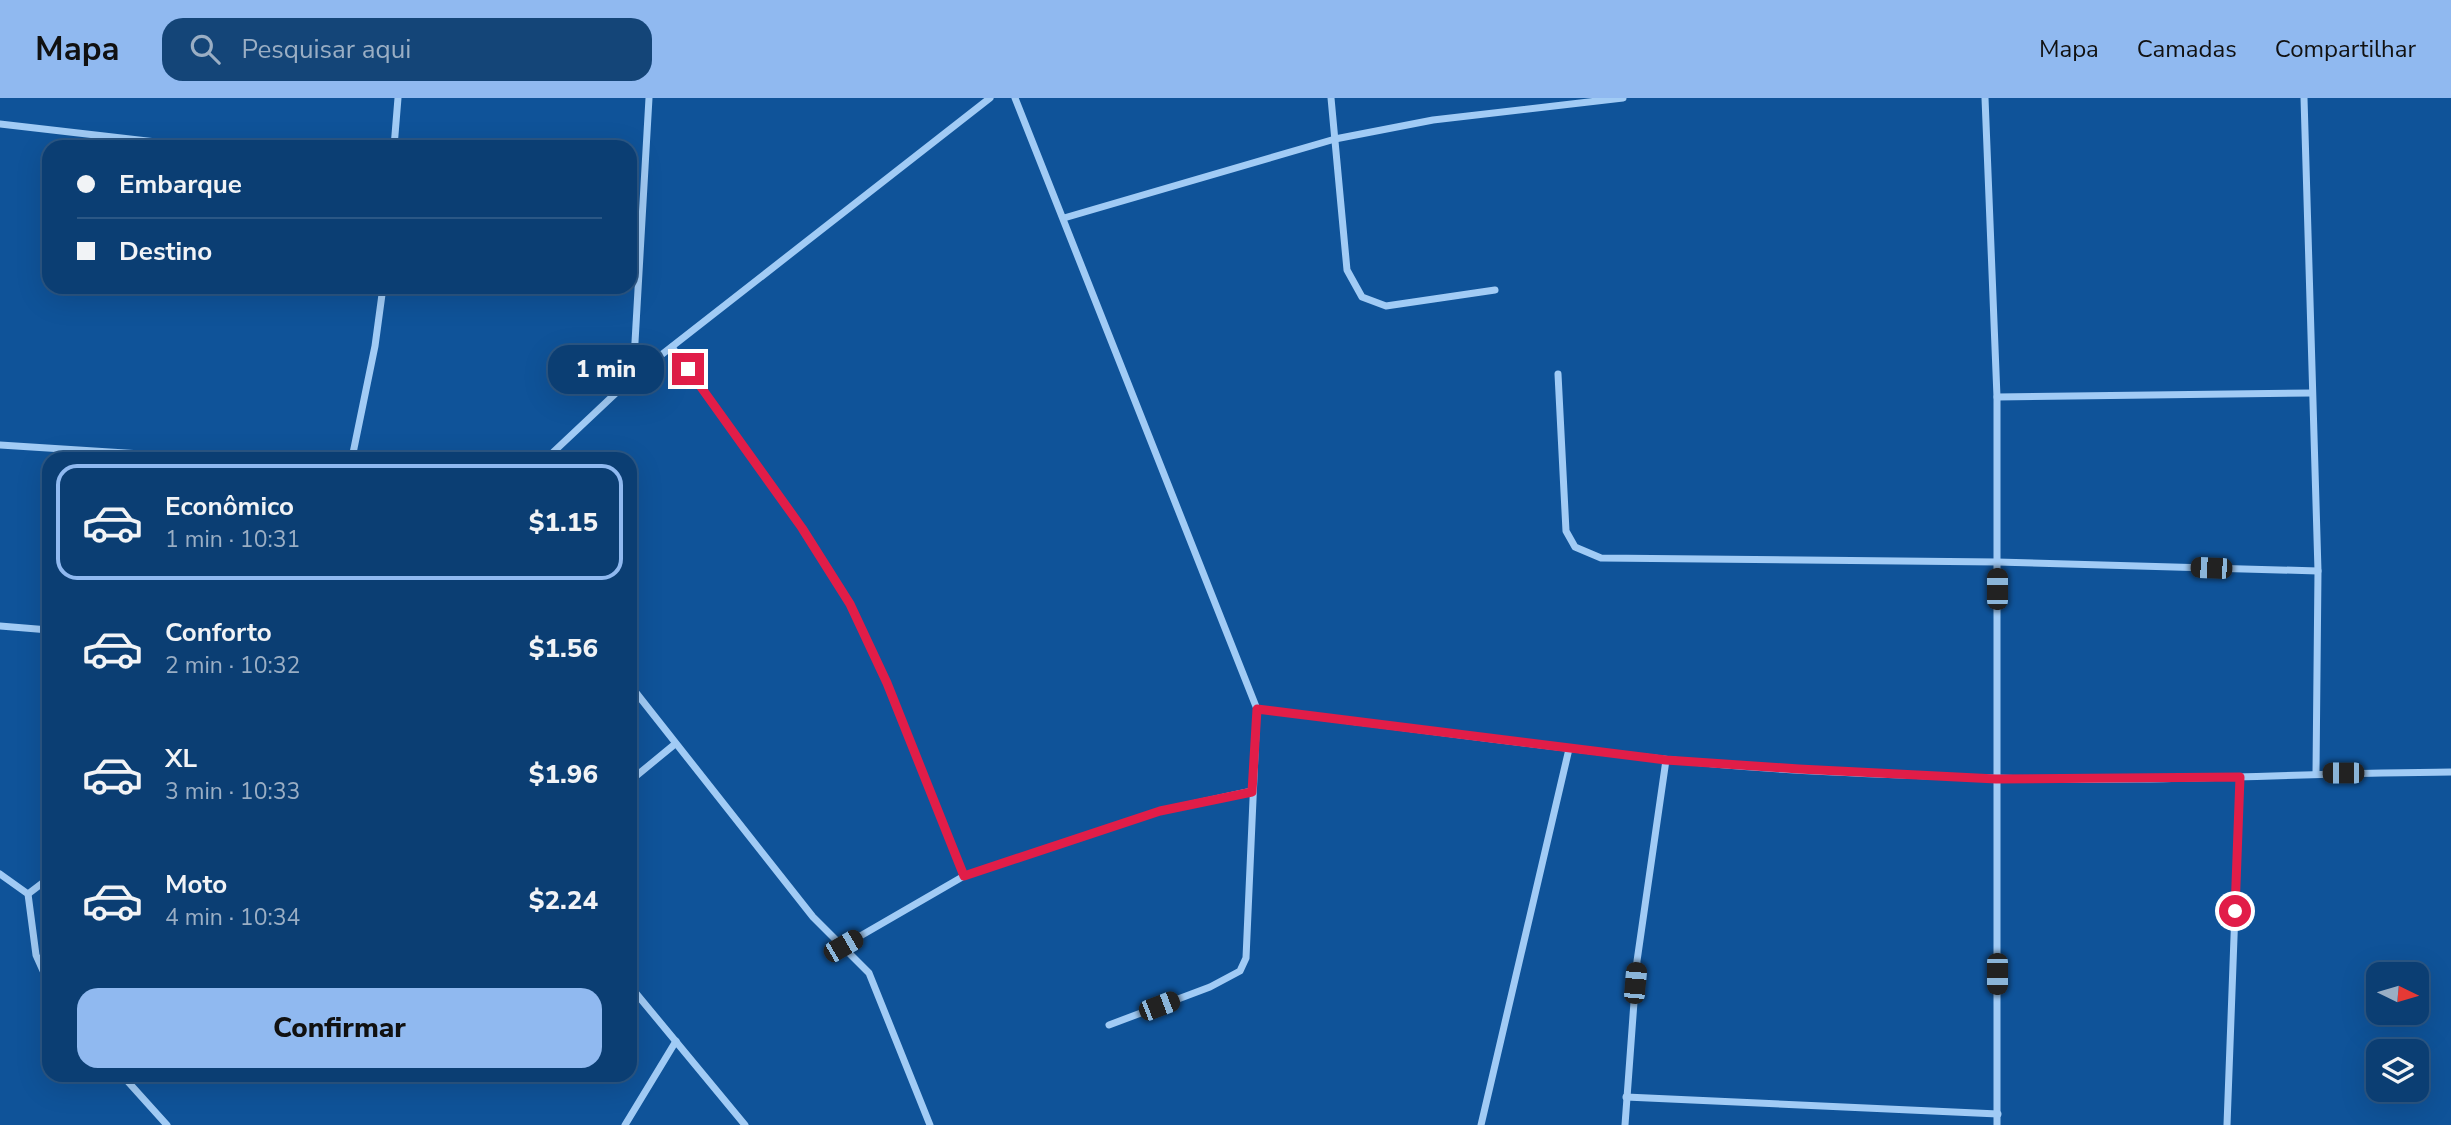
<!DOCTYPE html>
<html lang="pt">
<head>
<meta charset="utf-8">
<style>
	:root { --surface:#0b3e73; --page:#144578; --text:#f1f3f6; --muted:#9aaec4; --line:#2b5785; --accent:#90b9f0 }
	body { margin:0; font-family:"Nunito Sans",sans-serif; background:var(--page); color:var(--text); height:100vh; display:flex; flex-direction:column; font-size:26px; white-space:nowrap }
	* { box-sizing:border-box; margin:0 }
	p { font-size:23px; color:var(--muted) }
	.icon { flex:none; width:38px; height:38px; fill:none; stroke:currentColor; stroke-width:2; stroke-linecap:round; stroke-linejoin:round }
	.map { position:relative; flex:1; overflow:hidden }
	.side { position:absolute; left:42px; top:354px; width:595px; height:630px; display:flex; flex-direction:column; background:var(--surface); border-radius:21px; box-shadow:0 7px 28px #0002,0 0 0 2px var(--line) }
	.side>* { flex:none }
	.banner { position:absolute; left:42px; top:42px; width:595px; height:154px; border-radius:21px; box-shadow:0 7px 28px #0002,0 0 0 2px var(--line); display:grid; align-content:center; height:154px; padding:0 35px; background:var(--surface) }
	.needle { width:46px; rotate:95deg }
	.buttons { position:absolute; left:2366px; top:864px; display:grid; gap:14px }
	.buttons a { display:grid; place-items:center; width:63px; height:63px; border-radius:14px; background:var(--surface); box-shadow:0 7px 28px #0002,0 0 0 2px var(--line); font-size:35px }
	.end { position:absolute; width:32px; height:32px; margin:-16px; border:9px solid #e11d48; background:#fff; box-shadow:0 0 0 4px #fff }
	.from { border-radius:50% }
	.bubble { position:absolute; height:49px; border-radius:21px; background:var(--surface); box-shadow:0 7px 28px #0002,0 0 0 2px var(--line); font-size:23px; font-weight:800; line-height:49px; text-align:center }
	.car { position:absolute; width:21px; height:42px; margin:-21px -10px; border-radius:9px; box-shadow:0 0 5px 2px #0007; background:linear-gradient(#222 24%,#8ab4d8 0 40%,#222 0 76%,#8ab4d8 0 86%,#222 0) }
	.banner b { display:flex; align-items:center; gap:24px; height:66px; font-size:26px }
	.banner b+b { border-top:2px solid var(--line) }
	.banner i { width:18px; height:18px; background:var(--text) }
	ul { padding:12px 0 0; list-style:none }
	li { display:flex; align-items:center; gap:21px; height:116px; margin:0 14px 10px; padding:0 21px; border:4px solid transparent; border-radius:21px }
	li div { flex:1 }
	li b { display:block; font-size:26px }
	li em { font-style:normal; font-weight:800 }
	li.active { border-color:var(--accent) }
	li>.icon { width:63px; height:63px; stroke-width:1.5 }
	.button { display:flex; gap:14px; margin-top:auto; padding:14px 35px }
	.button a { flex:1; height:80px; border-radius:21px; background:var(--accent); color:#111; font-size:28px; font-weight:800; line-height:80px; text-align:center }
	header { display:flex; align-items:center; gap:42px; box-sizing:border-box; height:98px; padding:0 35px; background:var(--accent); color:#111 }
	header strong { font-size:33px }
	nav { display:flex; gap:38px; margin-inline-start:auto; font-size:24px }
	.search { width:490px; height:63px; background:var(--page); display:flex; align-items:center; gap:18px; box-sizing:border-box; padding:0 24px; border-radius:21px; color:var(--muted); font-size:26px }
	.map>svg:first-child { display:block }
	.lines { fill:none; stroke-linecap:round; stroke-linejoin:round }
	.minor { stroke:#a1cbf5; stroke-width:7 }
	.route { stroke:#e11d48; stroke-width:9 }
</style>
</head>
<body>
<header>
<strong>Mapa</strong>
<div class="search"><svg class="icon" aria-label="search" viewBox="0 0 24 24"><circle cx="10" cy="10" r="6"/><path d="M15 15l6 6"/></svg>Pesquisar aqui</div>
<nav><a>Mapa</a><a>Camadas</a><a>Compartilhar</a></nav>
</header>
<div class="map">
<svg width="2451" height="1027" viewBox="0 0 2451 1027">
	<rect width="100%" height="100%" fill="#0f5399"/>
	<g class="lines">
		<!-- minor -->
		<g class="minor">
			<path d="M1015,0L1257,611C1392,628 1527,647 1663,661C1772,673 1884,677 1994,680C2146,685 2299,675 2451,674"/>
			<polyline points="1331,0 1347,172 1362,199 1386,208 1495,192"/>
			<polyline points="1985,0 1997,299 1997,1027"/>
			<polyline points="2304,0 2318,473 2316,675"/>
			<polyline points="0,26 182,47"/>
			<polyline points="394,49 398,0"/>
			<polyline points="1064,120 1335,41 1433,22 1623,0"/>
			<polyline points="672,249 802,430 850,506 887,585 964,778"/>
			<polyline points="1558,276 1566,433 1575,449 1601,460 1997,464 2318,473"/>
			<polyline points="633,279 649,0"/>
			<polyline points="1997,299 2312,295"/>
			<polyline points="0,347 204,360"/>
			<polyline points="352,360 375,248 383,189"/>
			<polyline points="547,360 633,279 990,0"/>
			<polyline points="0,528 49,532"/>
			<polyline points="630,587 813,819 869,875 930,1027"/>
			<polyline points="630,683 675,646"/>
			<polyline points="0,776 28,796 36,857 49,886"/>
			<polyline points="28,796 49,780"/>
			<polyline points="843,848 964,778 1160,713 1252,693"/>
			<polyline points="630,888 745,1027"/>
			<polyline points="1109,927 1210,889 1240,873 1246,860 1257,611"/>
			<polyline points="121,976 167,1027"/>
			<polyline points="1626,999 1998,1016"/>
			<polyline points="625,1027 676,943"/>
			<polyline points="1481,1027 1569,651"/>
			<polyline points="1625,1027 1637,863 1666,662"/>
			<polyline points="2227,1027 2240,679"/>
		</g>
	</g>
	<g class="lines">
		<!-- route -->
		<polyline class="route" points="688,271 802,430 850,506 887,585 964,778 1160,713 1252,694 1257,611 1666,662 1799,671 1996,681 2240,679 2235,813"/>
	</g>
</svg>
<div class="buttons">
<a><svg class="needle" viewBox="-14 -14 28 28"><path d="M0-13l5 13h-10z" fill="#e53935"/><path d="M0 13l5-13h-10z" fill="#9aaec4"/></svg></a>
<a><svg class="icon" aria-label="layers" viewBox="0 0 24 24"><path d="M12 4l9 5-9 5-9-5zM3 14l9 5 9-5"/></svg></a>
</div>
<i class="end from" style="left:2235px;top:813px"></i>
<i class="end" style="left:688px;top:271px"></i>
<div class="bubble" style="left:548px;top:247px;width:116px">1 min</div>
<i class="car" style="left:2211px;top:470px;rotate:272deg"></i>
<i class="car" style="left:1997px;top:491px;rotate:0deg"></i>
<i class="car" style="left:2343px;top:675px;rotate:270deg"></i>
<i class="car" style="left:843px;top:848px;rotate:60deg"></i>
<i class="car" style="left:1997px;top:876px;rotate:180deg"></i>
<i class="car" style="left:1635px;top:885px;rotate:5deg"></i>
<i class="car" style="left:1159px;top:908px;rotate:69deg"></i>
<div class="banner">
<b><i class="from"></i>Embarque</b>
<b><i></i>Destino</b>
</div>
<section class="side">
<ul>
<li class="active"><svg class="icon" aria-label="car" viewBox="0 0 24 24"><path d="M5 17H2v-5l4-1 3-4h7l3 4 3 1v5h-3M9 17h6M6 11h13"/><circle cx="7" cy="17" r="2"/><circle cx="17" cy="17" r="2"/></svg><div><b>Econômico</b><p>1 min · 10:31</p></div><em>$1.15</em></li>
<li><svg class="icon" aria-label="car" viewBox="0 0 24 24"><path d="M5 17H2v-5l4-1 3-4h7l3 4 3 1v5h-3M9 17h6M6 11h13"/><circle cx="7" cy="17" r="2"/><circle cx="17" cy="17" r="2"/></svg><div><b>Conforto</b><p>2 min · 10:32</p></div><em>$1.56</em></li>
<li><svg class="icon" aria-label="car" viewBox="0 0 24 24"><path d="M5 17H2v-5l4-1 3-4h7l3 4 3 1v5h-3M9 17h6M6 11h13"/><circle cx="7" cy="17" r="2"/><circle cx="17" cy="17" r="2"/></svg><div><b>XL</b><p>3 min · 10:33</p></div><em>$1.96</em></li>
<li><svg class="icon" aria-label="car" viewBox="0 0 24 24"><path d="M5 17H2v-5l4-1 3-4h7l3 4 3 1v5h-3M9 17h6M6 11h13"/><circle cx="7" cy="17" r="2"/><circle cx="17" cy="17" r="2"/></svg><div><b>Moto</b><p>4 min · 10:34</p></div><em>$2.24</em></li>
</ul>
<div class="button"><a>Confirmar</a></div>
</section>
</div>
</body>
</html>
